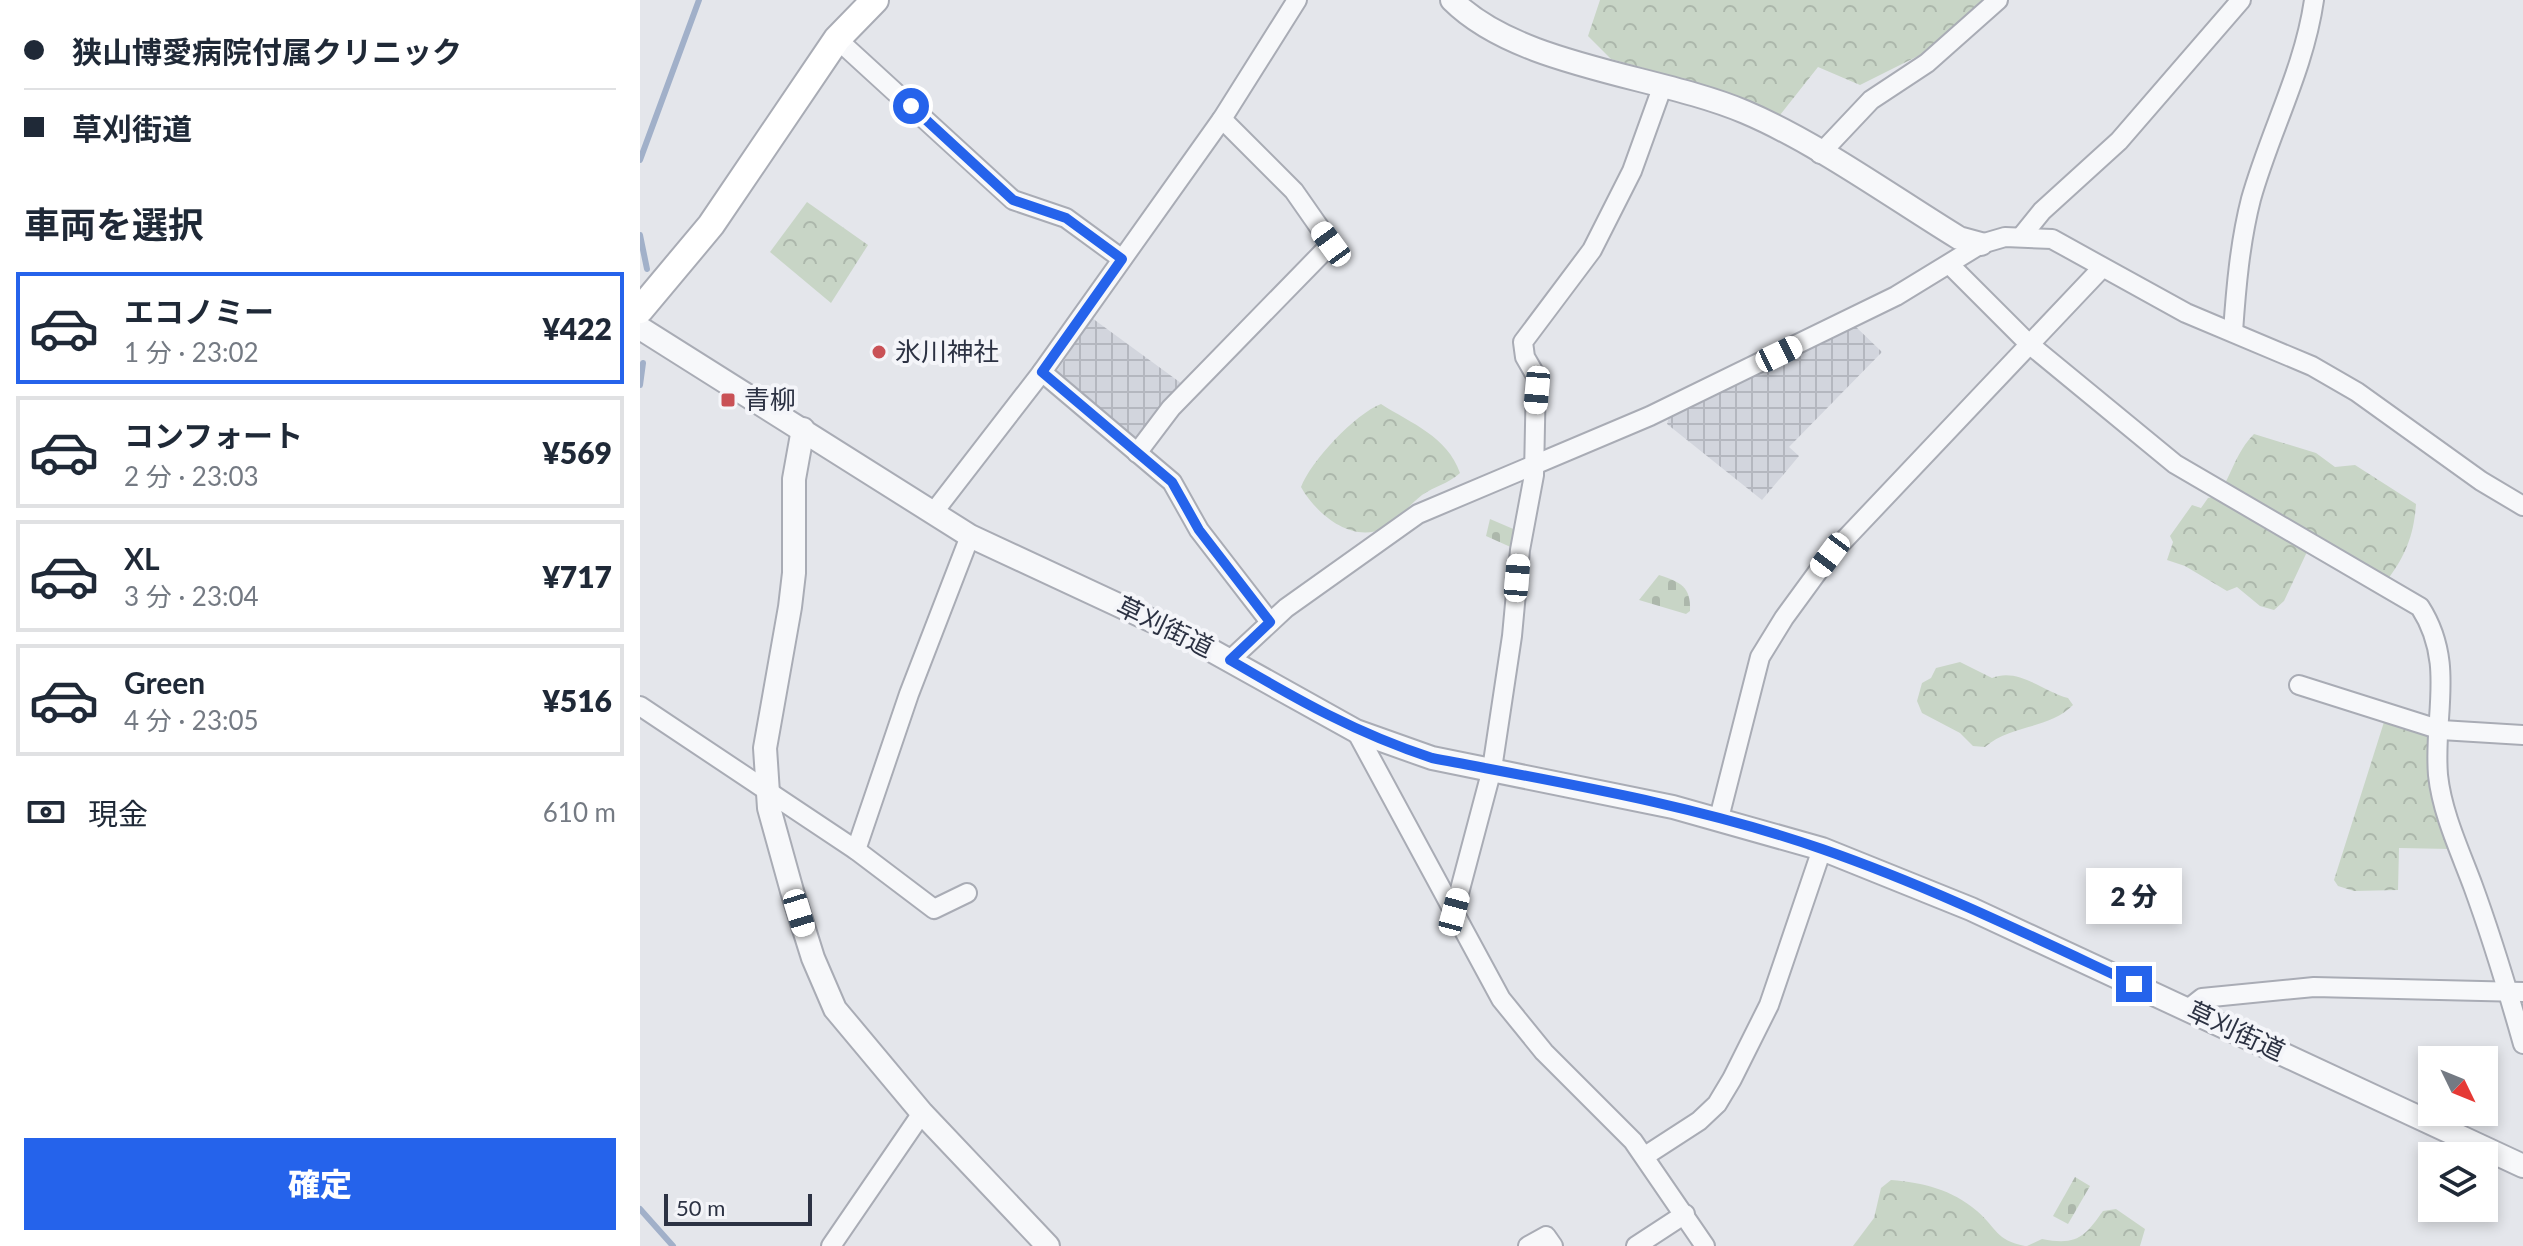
<!DOCTYPE html>
<html lang="ja">
<head>
<meta charset="utf-8">
<style>
	:root { --surface:#fff; --page:#f6f6f7; --text:#1f2937; --muted:#747a83; --line:#e0e1e3; --accent:#2563eb }
	body { margin:0; font-family:Lato,"Noto Sans JP",sans-serif; background:var(--page); color:var(--text); height:100vh; display:flex; flex-direction:column; font-size:30px; white-space:nowrap }
	* { box-sizing:border-box; margin:0 }
	p { font-size:26px; color:var(--muted) }
	.icon { flex:none; width:44px; height:44px; fill:none; stroke:currentColor; stroke-width:2; stroke-linecap:round; stroke-linejoin:round }
	.map { position:relative; flex:1; overflow:hidden }
	.drawer { display:flex; flex-direction:column; background:var(--surface); width:640px }
	.drawer>* { flex:none }
	.banner { display:grid; align-content:center; height:176px; padding:0 24px; background:var(--surface) }
	.needle { width:52px; rotate:133deg }
	.buttons { position:absolute; left:1778px; top:1046px; display:grid; gap:16px }
	.buttons a { display:grid; place-items:center; width:80px; height:80px; border-radius:0px; background:var(--surface); box-shadow:0 4px 12px #0003; font-size:40px }
	.scale { position:absolute; left:24px; bottom:20px; width:148px; box-sizing:border-box; padding-left:8px; border:4px solid #2c3243; border-top:0; font-size:22px; line-height:28px; white-space:nowrap; color:#2c3243; -webkit-text-stroke:6px #f4f5f9; paint-order:stroke }
	.end { position:absolute; width:36px; height:36px; margin:-18px; border:10px solid #2563eb; background:#fff; box-shadow:0 0 0 4px #fff }
	.from { border-radius:50% }
	.bubble { position:absolute; height:56px; border-radius:0px; background:var(--surface); box-shadow:0 4px 12px #0003; font-size:26px; font-weight:800; line-height:56px; text-align:center }
	.car { position:absolute; width:24px; height:48px; margin:-24px -12px; border-radius:10px; box-shadow:0 0 6px 2px #0007; background:linear-gradient(#fff 24%,#345 0 40%,#fff 0 76%,#345 0 86%,#fff 0) }
	.banner b { display:flex; align-items:center; gap:28px; height:76px; font-size:30px }
	.banner b+b { border-top:2px solid var(--line) }
	.banner i { width:20px; height:20px; background:var(--text) }
	ul { padding:0; list-style:none }
	li { display:flex; align-items:center; gap:24px; height:112px; margin:0 16px 12px; padding:0 8px; border:4px solid var(--line); border-radius:0px }
	li div { flex:1 }
	li b { display:block; font-size:30px }
	li em { font-style:normal; font-weight:800 }
	li.selected { border-color:var(--accent) }
	li>.icon { width:72px; height:72px; stroke-width:1.5 }
	h2 { padding:0 24px; font-size:36px; line-height:96px }
	.pay { display:flex; align-items:center; gap:20px; height:88px; padding:0 24px; font-size:30px }
	.pay p { margin-inline-start:auto }
	.action { display:flex; gap:16px; margin-top:auto; padding:16px 24px }
	.action a { flex:1; height:92px; border-radius:0px; background:var(--accent); color:#fff; font-size:32px; font-weight:800; line-height:92px; text-align:center }
	main { display:flex; flex:1; min-height:0 }
	.map>svg:first-child { display:block }
	.industrial { fill:url(#industrial-grid) }
	.forest { fill:url(#forest-crowns) }
	.cemetery { fill:url(#cemetery-stones) }
	.lines { fill:none; stroke-linecap:round; stroke-linejoin:round }
	.stream { stroke:#a1b0c9; stroke-width:6 }
	.minor-casing { stroke:#a9acb5; stroke-width:22 }
	.tertiary-casing { stroke:#a9acb5; stroke-width:26 }
	.secondary-casing { stroke:#a9acb5; stroke-width:30 }
	.minor { stroke:#f7f8fa; stroke-width:18 }
	.tertiary { stroke:#f7f8fa; stroke-width:22 }
	.secondary { stroke:#fff; stroke-width:26 }
	.route { stroke:#2563eb; stroke-width:10 }
	.poi-dot { fill:#c95156; stroke:#f4f5f9; stroke-width:3 }
	.labels { text-anchor:middle; stroke-width:8; stroke-linejoin:round; paint-order:stroke }
	.poi-label { font-size:26px; fill:#2c3243; stroke:#f4f5f9; text-anchor:start }
	.street-label { font-size:26px; fill:#2c3243; stroke:#f4f5f9 }
</style>
</head>
<body>
<main>
<section class="drawer">
<div class="banner">
<b><i class="from"></i>狭山博愛病院付属クリニック</b>
<b><i></i>草刈街道</b>
</div>
<h2>車両を選択</h2>
<ul>
<li class="selected"><svg class="icon" aria-label="car" viewBox="0 0 24 24"><path d="M5 17H2v-5l4-1 3-4h7l3 4 3 1v5h-3M9 17h6M6 11h13"/><circle cx="7" cy="17" r="2"/><circle cx="17" cy="17" r="2"/></svg><div><b>エコノミー</b><p>1 分 · 23:02</p></div><em>¥422</em></li>
<li><svg class="icon" aria-label="car" viewBox="0 0 24 24"><path d="M5 17H2v-5l4-1 3-4h7l3 4 3 1v5h-3M9 17h6M6 11h13"/><circle cx="7" cy="17" r="2"/><circle cx="17" cy="17" r="2"/></svg><div><b>コンフォート</b><p>2 分 · 23:03</p></div><em>¥569</em></li>
<li><svg class="icon" aria-label="car" viewBox="0 0 24 24"><path d="M5 17H2v-5l4-1 3-4h7l3 4 3 1v5h-3M9 17h6M6 11h13"/><circle cx="7" cy="17" r="2"/><circle cx="17" cy="17" r="2"/></svg><div><b>XL</b><p>3 分 · 23:04</p></div><em>¥717</em></li>
<li><svg class="icon" aria-label="car" viewBox="0 0 24 24"><path d="M5 17H2v-5l4-1 3-4h7l3 4 3 1v5h-3M9 17h6M6 11h13"/><circle cx="7" cy="17" r="2"/><circle cx="17" cy="17" r="2"/></svg><div><b>Green</b><p>4 分 · 23:05</p></div><em>¥516</em></li>
</ul>
<div class="pay"><svg class="icon" aria-label="cash" viewBox="0 0 24 24"><path d="M3 7h18v10H3z"/><circle cx="12" cy="12" r="2"/></svg>現金<p>610 m</p></div>
<div class="action"><a>確定</a></div>
</section>
<div class="map">
<svg width="1883" height="1246" viewBox="0 0 1883 1246">
	<defs>
		<pattern id="industrial-grid" width="8" height="8" patternUnits="userSpaceOnUse" patternTransform="scale(2)"><rect width="8" height="8" fill="#d2d5dd"/><path d="M0 4h8M4 0v8" fill="none" stroke="#b4b7bf"/></pattern>
		<pattern id="forest-crowns" width="20" height="18" patternUnits="userSpaceOnUse" patternTransform="scale(2)"><rect width="20" height="18" fill="#c8d5c6"/><path d="M2 6a3 3 0 1 1 6 0M12 15a3 3 0 1 1 6 0" fill="none" stroke="#acb7ab"/></pattern>
		<pattern id="cemetery-stones" width="16" height="16" patternUnits="userSpaceOnUse" patternTransform="scale(2)"><rect width="16" height="16" fill="#c8d5c6"/><path d="M2 7V4a2 2 0 0 1 4 0v3zM10 15v-3a2 2 0 0 1 4 0v3z" fill="#acb7ab"/></pattern>
	</defs>
	<rect width="100%" height="100%" fill="#e4e6eb"/>
	<!-- industrial -->
	<g class="industrial">
		<polygon points="452,318 545,386 494,444 413,377"/>
		<polygon points="1215,326 1242,352 1149,447 1159,456 1122,500 1027,424 1029,417"/>
	</g>
	<!-- forest -->
	<g class="forest">
		<polygon points="960,0 1349,0 1292,49 1220,85 1178,67 1140,115 1036,77 971,59 948,36"/>
		<polygon points="167,202 228,245 191,303 130,252"/>
		<path d="M741,404C772,424 807,436 820,473C808,484 795,486 782,495C769,505 758,521 744,528C712,544 676,514 661,487C671,461 715,414 741,404Z"/>
		<path d="M1614,434L1676,453L1695,467L1715,465L1776,504C1774,534 1766,555 1748,579L1673,539L1644,601L1634,610L1620,606L1597,587L1587,591L1545,566L1527,560L1533,542L1530,536L1552,505L1561,508L1568,498L1578,496C1592,474 1596,452 1614,434Z"/>
		<path d="M1320,662L1352,678C1378,667 1402,691 1428,698L1433,705C1408,730 1371,724 1345,747L1333,746L1320,733L1282,713L1277,701L1282,683L1291,678L1296,668Z"/>
		<polygon points="1744,722 1788,733 1792,737 1811,849 1759,848 1758,890 1714,891 1698,886 1694,880"/>
		<path d="M1251,1180C1284,1183 1311,1189 1337,1211C1358,1229 1355,1240 1385,1246H1213L1234,1218L1241,1188Z"/>
		<path d="M1476,1209L1505,1229L1500,1246H1387L1402,1239C1438,1246 1445,1236 1463,1211Z"/>
	</g>
	<!-- cemetery -->
	<g class="cemetery">
		<polygon points="850,519 878,531 875,549 846,536"/>
		<path d="M1019,575C1040,582 1051,586 1050,611L1046,614L999,600Z"/>
		<polygon points="1435,1177 1450,1186 1428,1224 1413,1216"/>
	</g>
	<g class="lines">
		<!-- stream -->
		<g class="stream">
			<polyline points="0,160 59,0"/>
			<polyline points="0,235 7,269"/>
			<polyline points="0,385 3,363"/>
			<polyline points="0,1209 33,1246"/>
		</g>
		<defs>
			<g id="minor">
				<polyline points="197,39 373,200 426,218 482,259"/>
				<polyline points="1180,154 1231,100 1287,63 1358,0"/>
				<polyline points="1381,237 1402,211 1479,141 1601,0"/>
				<path d="M1310,265L1389,344L1535,464L1780,607C1816,663 1793,715 1798,775C1802,813 1820,851 1833,886C1852,938 1868,991 1883,1044"/>
				<path d="M1593,332C1596,288 1600,242 1611,199C1630,131 1664,70 1674,0"/>
				<polyline points="497,453 531,408 691,244 654,191 582,119"/>
				<polyline points="293,513 402,372"/>
				<polyline points="630,622 559,530 532,482 402,372 582,119 657,0"/>
				<polyline points="590,660 646,608 778,514 1010,416 1256,296 1341,244 1365,237 1412,239 1546,313 1672,366 1717,392 1841,481 1883,506"/>
				<polyline points="1659,685 1801,730 1883,735"/>
				<polyline points="0,706 216,850 294,909 327,893"/>
				<polyline points="716,731 861,999 904,1052 993,1141 1065,1246"/>
				<polyline points="1079,818 1120,657 1144,618 1190,555 1461,269"/>
				<polyline points="216,850 269,694 330,536"/>
				<polyline points="814,912 852,769 872,636 880,550 894,475 896,376 885,357 883,342 952,250 992,171 1023,85"/>
				<polyline points="1548,1009 1562,998 1674,987 1883,992"/>
				<polyline points="1005,1156 1059,1121 1077,1104 1092,1079 1129,1005 1182,849"/>
				<polyline points="191,1246 282,1113"/>
				<polyline points="888,1246 906,1236 913,1246"/>
				<polyline points="996,1246 1045,1214"/>
			</g>
			<g id="tertiary">
				<path d="M812,0C879,67 1018,75 1105,112C1176,142 1252,197 1319,238L1341,244"/>
				<polyline points="0,328 330,536 549,638 716,731 792,758 1033,807 1182,849 1331,909 1883,1166"/>
				<polyline points="163,429 154,479 154,573 150,607 125,748 129,808 152,891 173,958 195,1009 282,1113 408,1246"/>
			</g>
			<polyline id="secondary" points="0,310 71,225 197,39 235,0"/>
		</defs>
		<!-- minor casing -->
		<use href="#minor" class="minor-casing"/>
		<!-- tertiary casing -->
		<use href="#tertiary" class="tertiary-casing"/>
		<!-- secondary casing -->
		<use href="#secondary" class="secondary-casing"/>
		<!-- minor -->
		<use href="#minor" class="minor"/>
		<!-- tertiary -->
		<use href="#tertiary" class="tertiary"/>
		<!-- secondary -->
		<use href="#secondary" class="secondary"/>
	</g>
	<g class="lines">
		<!-- route -->
		<path class="route" d="M271,106L373,200L426,218L482,259L402,372L532,482L559,530L630,622L590,660C658,700 716,733 792,758C922,783 1056,805 1182,849C1289,886 1391,936 1494,984"/>
	</g>
	<!-- markers -->
	<g class="poi-dot">
		<circle cx="239" cy="352" r="8"/>
		<rect x="80" y="392" width="16" height="16" rx="4"/>
	</g>
	<g class="labels">
		<!-- poi labels -->
		<g class="poi-label">
			<text x="255" y="361">氷川神社</text>
			<text x="104" y="409">青柳</text>
		</g>
		<!-- street labels -->
		<g class="street-label">
			<text transform="translate(525 627) rotate(26)" y="9">草刈街道</text>
			<text transform="translate(1596 1031) rotate(25)" y="9">草刈街道</text>
		</g>
	</g>
</svg>
<div class="buttons">
<a><svg class="needle" viewBox="-14 -14 28 28"><path d="M0-13l5 13h-10z" fill="#e53935"/><path d="M0 13l5-13h-10z" fill="#747a83"/></svg></a>
<a><svg class="icon" aria-label="layers" viewBox="0 0 24 24"><path d="M12 4l9 5-9 5-9-5zM3 14l9 5 9-5"/></svg></a>
</div>
<div class="scale">50 m</div>
<i class="end from" style="left:271px;top:106px"></i>
<i class="end" style="left:1494px;top:984px"></i>
<div class="bubble" style="left:1446px;top:868px;width:96px">2 分</div>
<i class="car" style="left:691px;top:244px;rotate:324deg"></i>
<i class="car" style="left:1139px;top:354px;rotate:64deg"></i>
<i class="car" style="left:897px;top:390px;rotate:185deg"></i>
<i class="car" style="left:1190px;top:555px;rotate:217deg"></i>
<i class="car" style="left:877px;top:578px;rotate:5deg"></i>
<i class="car" style="left:814px;top:912px;rotate:15deg"></i>
<i class="car" style="left:159px;top:913px;rotate:163deg"></i>
</div>
</main>
</body>
</html>
